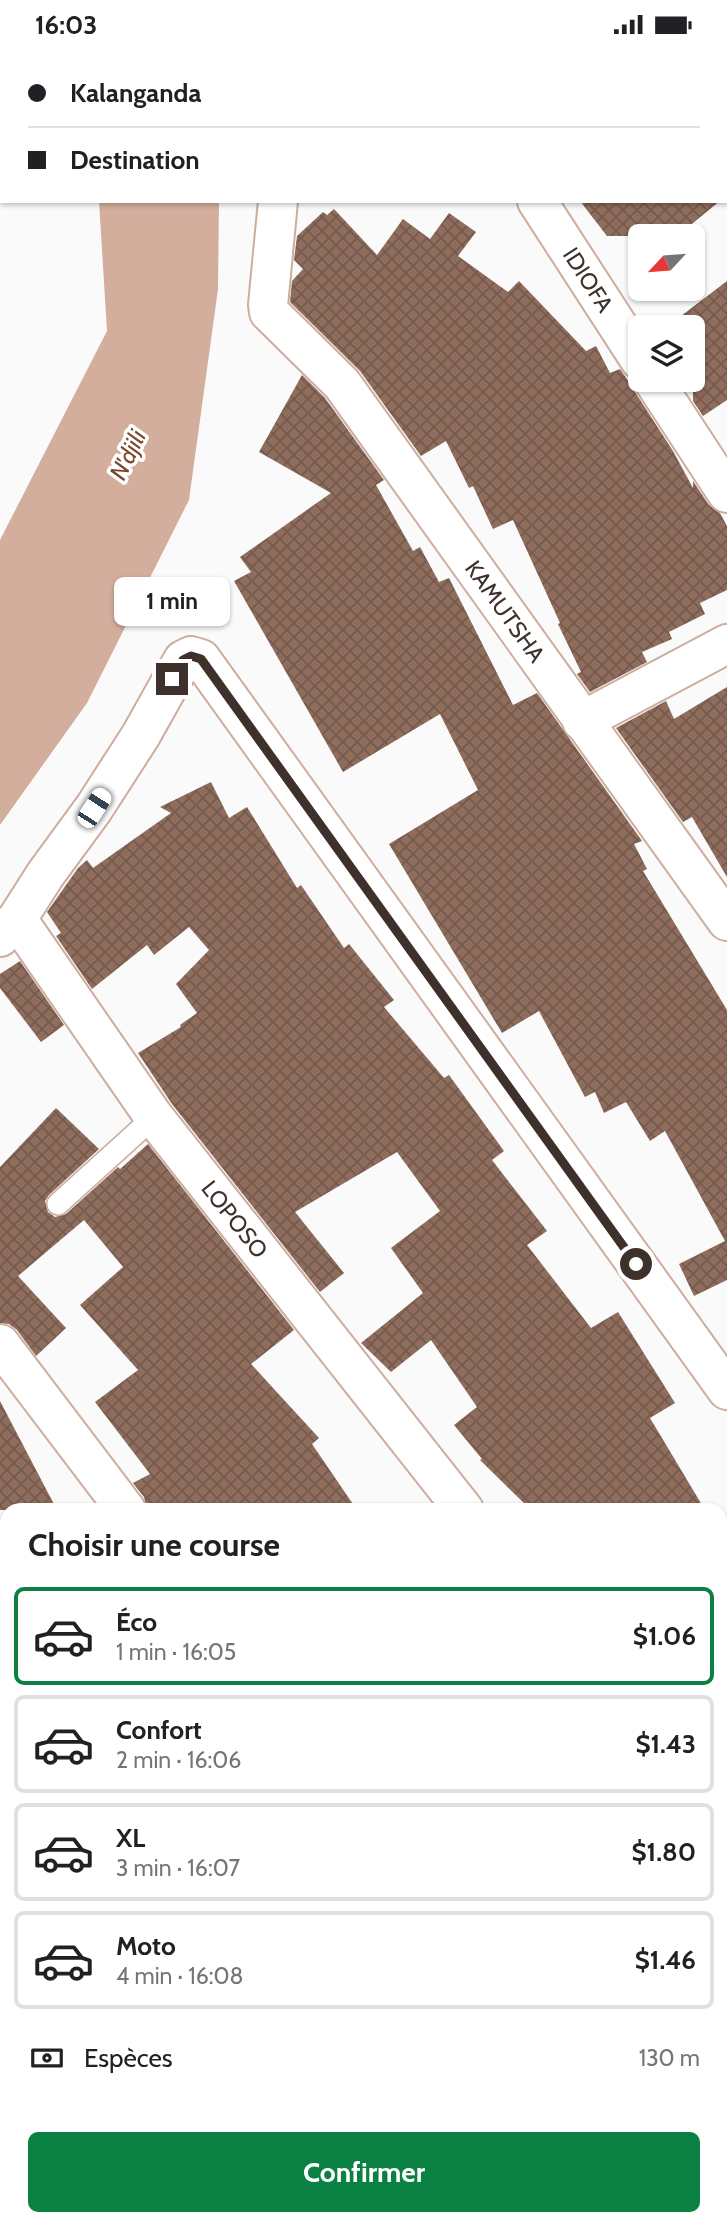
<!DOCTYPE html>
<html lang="fr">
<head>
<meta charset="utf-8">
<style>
	:root { --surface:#fff; --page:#f2f2f2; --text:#202124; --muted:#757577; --line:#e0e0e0; --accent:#0b8043 }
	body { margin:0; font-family:Cabin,sans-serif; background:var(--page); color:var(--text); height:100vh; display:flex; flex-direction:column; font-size:26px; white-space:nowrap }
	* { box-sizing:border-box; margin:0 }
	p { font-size:23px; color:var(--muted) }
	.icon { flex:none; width:38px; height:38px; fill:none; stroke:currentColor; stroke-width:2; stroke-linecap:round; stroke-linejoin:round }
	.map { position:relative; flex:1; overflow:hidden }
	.details { position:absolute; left:0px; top:1454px; width:728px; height:723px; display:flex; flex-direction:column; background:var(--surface); border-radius:21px 21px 0 0; box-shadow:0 2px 5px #0004 }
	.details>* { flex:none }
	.top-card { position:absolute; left:0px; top:0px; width:728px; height:154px; box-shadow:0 2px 5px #0004; display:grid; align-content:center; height:154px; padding:0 28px; background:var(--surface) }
	.needle { width:46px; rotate:244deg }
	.buttons { position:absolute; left:628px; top:175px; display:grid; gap:14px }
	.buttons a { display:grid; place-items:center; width:77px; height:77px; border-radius:10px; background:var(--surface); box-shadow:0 2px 5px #0004; font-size:35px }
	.end { position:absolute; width:32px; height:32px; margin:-16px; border:9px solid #3e312b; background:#fff; box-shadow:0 0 0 4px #fff }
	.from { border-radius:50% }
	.bubble { position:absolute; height:49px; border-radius:10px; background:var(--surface); box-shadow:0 2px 5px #0004; font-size:23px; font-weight:700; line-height:49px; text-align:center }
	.car { position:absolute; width:21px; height:42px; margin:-21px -10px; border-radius:9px; box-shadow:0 0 5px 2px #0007; background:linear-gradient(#fff 24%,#345 0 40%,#fff 0 76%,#345 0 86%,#fff 0) }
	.top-card b { display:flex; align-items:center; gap:24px; height:66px; font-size:26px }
	.top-card b+b { border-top:2px solid var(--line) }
	.top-card i { width:18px; height:18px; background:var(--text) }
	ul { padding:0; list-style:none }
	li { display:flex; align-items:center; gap:21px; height:98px; margin:0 14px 10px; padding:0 14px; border:4px solid var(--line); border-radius:10px }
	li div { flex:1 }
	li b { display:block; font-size:26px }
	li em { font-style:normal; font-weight:700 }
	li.active { border-color:var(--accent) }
	li>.icon { width:63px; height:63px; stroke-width:1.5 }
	h2 { padding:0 28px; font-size:32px; line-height:84px }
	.pay { display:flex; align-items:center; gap:18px; height:77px; padding:0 28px; font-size:26px }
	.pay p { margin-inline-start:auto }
	.cta { display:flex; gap:14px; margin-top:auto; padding:14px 28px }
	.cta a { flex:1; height:80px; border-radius:10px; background:var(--accent); color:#fff; font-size:28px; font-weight:700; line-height:80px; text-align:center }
	.status { display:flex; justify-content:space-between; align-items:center; height:49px; padding:0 35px; background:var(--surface); direction:ltr }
	.status svg { height:19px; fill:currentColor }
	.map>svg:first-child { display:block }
	.water { fill:#d3ae9d }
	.building { fill:url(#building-cross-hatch) }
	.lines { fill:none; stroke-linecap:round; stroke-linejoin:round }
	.service-casing { stroke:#cdad9e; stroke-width:24 }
	.minor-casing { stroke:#cdad9e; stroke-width:42 }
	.service { stroke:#fff; stroke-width:21 }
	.minor { stroke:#fff; stroke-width:38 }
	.route { stroke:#3e312b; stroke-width:9 }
	.labels { text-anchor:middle; stroke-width:7; stroke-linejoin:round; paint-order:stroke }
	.street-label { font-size:23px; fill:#3e312b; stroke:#fff }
	.water-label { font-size:24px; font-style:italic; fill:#7b482e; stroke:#fff }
</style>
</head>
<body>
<div class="status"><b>16:03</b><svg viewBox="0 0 49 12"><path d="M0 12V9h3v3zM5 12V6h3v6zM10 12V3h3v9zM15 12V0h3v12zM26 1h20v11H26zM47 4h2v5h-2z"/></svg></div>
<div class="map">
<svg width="727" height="2176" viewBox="0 0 727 2176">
	<defs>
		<pattern id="building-cross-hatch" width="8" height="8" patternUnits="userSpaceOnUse" patternTransform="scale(1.75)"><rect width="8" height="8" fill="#8f6d5d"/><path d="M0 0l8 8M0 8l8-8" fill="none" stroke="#765a4d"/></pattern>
	</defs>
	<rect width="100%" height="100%" fill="#fafafa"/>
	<!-- water -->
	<polygon class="water" points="99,152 219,152 218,240 189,451 87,654 0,776 0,491 107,282"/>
	<!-- building -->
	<g class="building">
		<polygon points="580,152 720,152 677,187 607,187"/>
		<polygon points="334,160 377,206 403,170 430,190 449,164 476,183 458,207 508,243 519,232 586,302 596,297 610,324 620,320 629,333 631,332 635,343 673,402 693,439 693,432 709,456 720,464 727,477 727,541 700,554 705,565 669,583 672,590 642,603 647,613 590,643 577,625 581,623 558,575 560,574 513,471 493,480 473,437 469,439 446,392 421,407 360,322 290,253 292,232 303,220 294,211 297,187 323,163 327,166"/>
		<polygon points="727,232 727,351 703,367 693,352 693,278 683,278 677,270"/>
		<polygon points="302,326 325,349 384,431 376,436 413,502 420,498 439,533 449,529 513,656 537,644 642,792 634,795 647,820 643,822 727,961 727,1231 694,1247 679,1215 725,1192 665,1082 650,1092 626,1053 604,1064 595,1043 585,1048 539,962 502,984 389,795 478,741 440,665 343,723 234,532 251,523 240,508 331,444 259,403"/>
		<polygon points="727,638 727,828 692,768 683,773 616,679 666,652 674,670"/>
		<polygon points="211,733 229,769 247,758 297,839 301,836 344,899 349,895 394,951 384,958 444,1029 449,1026 504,1102 492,1111 547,1182 527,1196 591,1279 618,1263 675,1354 650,1369 705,1461 531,1461 480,1411 482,1410 454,1376 477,1358 431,1291 391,1323 361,1294 423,1244 391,1199 440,1162 397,1103 295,1163 344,1224 320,1243 172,1055 138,1004 181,978 180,976 197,964 176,935 209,901 189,878 154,906 147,896 92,940 56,887 61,884 47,863 78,819 87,811 93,819 171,764 160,758"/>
		<polygon points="20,912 64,976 41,993 0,939 0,925"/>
		<polygon points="56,1059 99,1100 49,1146 45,1152 48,1163 55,1168 66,1165 118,1118 120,1120 148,1095 294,1281 251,1315 319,1389 312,1395 357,1461 147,1461 144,1448 133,1434 150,1425 95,1353 138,1321 80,1256 123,1218 84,1171 18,1227 66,1279 36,1307 17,1281 9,1275 0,1274 0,1118"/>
		<polygon points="0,1352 57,1461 0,1461"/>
	</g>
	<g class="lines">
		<defs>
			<polyline id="service" points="58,1155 154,1068"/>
			<g id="minor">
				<polyline points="439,0 440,2"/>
				<polyline points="316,2 317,0"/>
				<polyline points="639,2 641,0"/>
				<path id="s1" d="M278,152L268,256L269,263L342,335L727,872"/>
				<path id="s2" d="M537,152L640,311"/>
				<polyline points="653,331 727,444"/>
				<polyline points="582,672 727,595"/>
				<path id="s3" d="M17,870L154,1068L464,1461"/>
				<polyline points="0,888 17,870 45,826 94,759 141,686 183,611 191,607 201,610 727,1341"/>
				<polyline points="0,1295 126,1461"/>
				<polyline points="721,1795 727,1804"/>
				<polyline points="0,1796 7,1806"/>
				<polyline points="282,2170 286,2176"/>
				<polyline points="634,2170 638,2176"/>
			</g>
		</defs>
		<!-- service casing -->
		<use href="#service" class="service-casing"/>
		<!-- minor casing -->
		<use href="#minor" class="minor-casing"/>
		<!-- service -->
		<use href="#service" class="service"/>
		<!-- minor -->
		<use href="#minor" class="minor"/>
	</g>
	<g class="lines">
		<!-- route -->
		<polyline class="route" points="172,630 183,611 191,607 201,610 636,1215"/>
	</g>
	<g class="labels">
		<!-- street labels -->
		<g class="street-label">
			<text dy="8" stroke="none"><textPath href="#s2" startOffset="94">IDIOFA</textPath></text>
			<text dy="8" stroke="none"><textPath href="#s1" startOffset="494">KAMUTSHA</textPath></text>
			<text dy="8" stroke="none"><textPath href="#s3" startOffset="371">LOPOSO</textPath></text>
		</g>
		<!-- water labels -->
		<g class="water-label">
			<text transform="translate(128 406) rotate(-64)" y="8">N'djili</text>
		</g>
	</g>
</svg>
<div class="buttons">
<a><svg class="needle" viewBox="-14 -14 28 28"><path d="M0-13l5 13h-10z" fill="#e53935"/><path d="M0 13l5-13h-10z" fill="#757577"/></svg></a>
<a><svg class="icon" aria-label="layers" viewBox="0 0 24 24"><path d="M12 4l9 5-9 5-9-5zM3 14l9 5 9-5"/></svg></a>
</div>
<i class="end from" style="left:636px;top:1215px"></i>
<i class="end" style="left:172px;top:630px"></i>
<div class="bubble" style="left:114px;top:528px;width:116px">1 min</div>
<i class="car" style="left:94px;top:759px;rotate:33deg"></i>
<div class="top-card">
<b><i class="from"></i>Kalanganda</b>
<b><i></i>Destination</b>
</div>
<section class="details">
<h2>Choisir une course</h2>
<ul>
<li class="active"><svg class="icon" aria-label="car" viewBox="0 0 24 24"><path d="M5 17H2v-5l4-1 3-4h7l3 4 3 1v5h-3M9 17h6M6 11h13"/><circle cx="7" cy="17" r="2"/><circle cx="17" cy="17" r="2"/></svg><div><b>Éco</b><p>1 min · 16:05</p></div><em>$1.06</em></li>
<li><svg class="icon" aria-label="car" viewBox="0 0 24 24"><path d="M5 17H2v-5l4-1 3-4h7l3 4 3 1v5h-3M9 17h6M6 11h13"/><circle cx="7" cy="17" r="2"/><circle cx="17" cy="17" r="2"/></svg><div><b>Confort</b><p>2 min · 16:06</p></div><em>$1.43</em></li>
<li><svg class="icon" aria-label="car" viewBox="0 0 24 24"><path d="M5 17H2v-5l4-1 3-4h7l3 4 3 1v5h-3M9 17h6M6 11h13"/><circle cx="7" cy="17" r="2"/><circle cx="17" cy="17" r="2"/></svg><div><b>XL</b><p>3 min · 16:07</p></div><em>$1.80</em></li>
<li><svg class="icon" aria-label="car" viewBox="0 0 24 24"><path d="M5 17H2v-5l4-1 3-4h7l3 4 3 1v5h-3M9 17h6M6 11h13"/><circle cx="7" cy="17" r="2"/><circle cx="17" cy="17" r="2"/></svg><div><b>Moto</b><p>4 min · 16:08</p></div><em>$1.46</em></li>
</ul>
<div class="pay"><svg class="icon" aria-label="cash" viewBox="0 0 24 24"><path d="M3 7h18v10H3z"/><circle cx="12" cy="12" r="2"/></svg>Espèces<p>130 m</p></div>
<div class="cta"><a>Confirmer</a></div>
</section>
</div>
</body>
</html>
